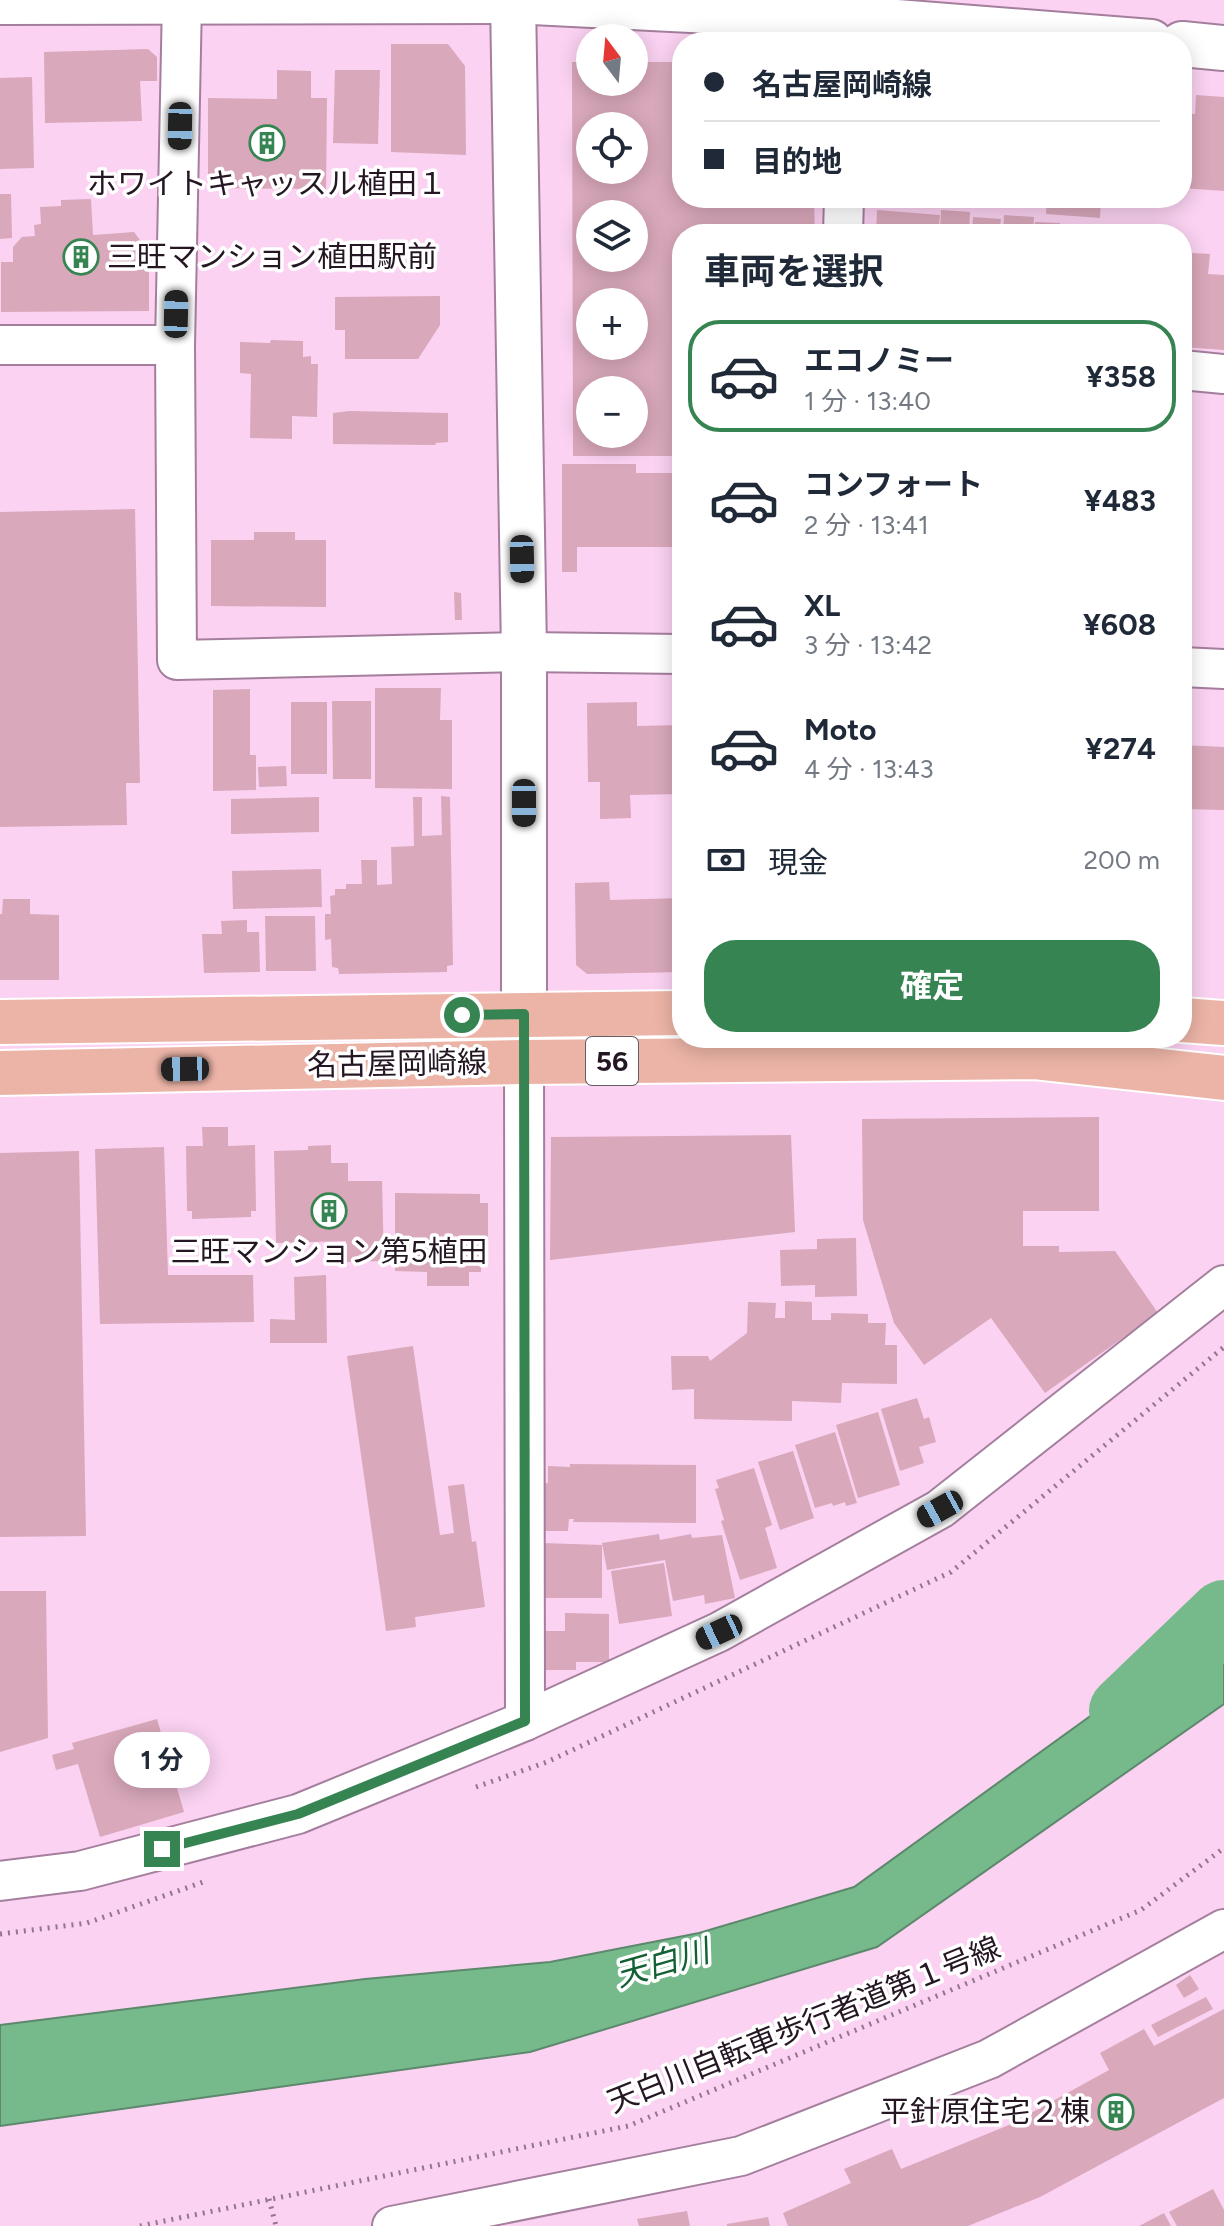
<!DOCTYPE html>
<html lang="ja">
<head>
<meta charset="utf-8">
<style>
	:root { --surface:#fff; --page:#f2f2f3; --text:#1f2937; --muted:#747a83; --line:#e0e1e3; --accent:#378453 }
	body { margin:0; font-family:Figtree,"Noto Sans JP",sans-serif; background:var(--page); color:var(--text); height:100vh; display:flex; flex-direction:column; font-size:30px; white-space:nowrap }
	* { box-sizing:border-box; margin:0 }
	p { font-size:26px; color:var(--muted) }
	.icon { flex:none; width:44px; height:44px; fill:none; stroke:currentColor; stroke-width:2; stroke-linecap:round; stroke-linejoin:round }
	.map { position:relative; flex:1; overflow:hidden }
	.drawer { position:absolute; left:672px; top:224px; width:520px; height:824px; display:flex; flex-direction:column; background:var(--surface); border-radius:32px; box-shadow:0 4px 20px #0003 }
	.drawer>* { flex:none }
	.hud { position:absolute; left:672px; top:32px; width:520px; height:176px; border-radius:32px; box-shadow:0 4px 20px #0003; display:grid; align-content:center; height:176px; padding:0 32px; background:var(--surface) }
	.needle { width:52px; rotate:344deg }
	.buttons { position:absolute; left:576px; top:24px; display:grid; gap:16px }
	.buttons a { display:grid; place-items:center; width:72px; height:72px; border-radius:50%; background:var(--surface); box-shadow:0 4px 20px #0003; font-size:40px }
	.end { position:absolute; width:36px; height:36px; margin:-18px; border:10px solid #378453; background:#fff; box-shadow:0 0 0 4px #fff }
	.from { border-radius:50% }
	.bubble { position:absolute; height:56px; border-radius:28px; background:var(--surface); box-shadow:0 4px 20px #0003; font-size:26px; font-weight:700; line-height:56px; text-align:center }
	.car { position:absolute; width:24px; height:48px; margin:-24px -12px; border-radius:10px; box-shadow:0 0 6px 2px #0007; background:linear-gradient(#222 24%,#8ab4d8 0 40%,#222 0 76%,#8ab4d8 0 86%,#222 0) }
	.hud b { display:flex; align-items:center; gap:28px; height:76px; font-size:30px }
	.hud b+b { border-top:2px solid var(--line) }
	.hud i { width:20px; height:20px; background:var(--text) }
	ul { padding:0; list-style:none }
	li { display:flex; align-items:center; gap:24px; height:112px; margin:0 16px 12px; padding:0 16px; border:4px solid transparent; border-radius:32px }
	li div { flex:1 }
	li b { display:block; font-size:30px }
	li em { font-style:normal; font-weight:700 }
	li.on { border-color:var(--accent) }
	li>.icon { width:72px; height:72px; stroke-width:1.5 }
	h2 { padding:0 32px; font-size:36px; line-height:96px }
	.pay { display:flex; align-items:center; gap:20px; height:88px; padding:0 32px; font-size:30px }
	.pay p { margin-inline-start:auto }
	.primary-button { display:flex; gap:16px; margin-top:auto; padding:16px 32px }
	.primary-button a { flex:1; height:92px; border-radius:32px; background:var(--accent); color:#fff; font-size:32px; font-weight:700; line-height:92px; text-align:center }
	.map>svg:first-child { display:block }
	.water { fill:#76b98b; stroke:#5d886c; stroke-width:2 }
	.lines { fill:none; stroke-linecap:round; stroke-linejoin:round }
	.river { stroke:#76b98b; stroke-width:70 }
	.building { fill:#d9a8bb; fill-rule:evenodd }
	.minor-casing { stroke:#a47f9d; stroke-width:42 }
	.tertiary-casing { stroke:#a47f9d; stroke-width:48 }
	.primary-casing { stroke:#fff; stroke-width:48 }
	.path { stroke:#92768c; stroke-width:5; stroke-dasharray:2 6; stroke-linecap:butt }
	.minor { stroke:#fff; stroke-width:38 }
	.tertiary { stroke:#fff; stroke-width:44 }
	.primary { stroke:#ecb4a7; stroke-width:44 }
	.route { stroke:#378453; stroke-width:10 }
	.labels { text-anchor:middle; stroke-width:7; stroke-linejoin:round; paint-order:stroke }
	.shield { fill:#fff; stroke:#665c64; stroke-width:2 }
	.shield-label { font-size:28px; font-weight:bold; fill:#241622 }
	.poi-label { font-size:30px; fill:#241622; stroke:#fff }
	.street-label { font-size:30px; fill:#241622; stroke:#fff }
	.water-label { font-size:32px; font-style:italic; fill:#136034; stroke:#fff }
</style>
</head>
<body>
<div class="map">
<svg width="1224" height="2226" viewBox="0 0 1224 2226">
	<rect width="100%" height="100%" fill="#fbd2f2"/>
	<!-- water -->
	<polygon class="water" points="1172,1638 1224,1649 1224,1704 877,1947 530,2052 0,2126 0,2025 365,1979 550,1962 699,1933 854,1887 1118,1696"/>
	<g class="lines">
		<!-- river -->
		<polyline class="river" points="1124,1711 1224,1615"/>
	</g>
	<!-- building -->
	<g class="building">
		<polygon points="391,44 448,44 465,66 466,155 391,152"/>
		<polygon points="148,49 157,57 157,81 140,81 142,121 45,123 44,52"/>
		<path d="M572,62H590V82H634V62H682V198H814L815,234H682V456H573ZM590,126H634V170H590ZM590,214H634V258H590ZM590,302H634V346H590ZM590,390H634V434H590Z"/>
		<polygon points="277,70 311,71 311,98 327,98 326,189 208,188 208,98 277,99"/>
		<polygon points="335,70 380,70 378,144 333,143"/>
		<polygon points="32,77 34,168 0,169 0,78"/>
		<polygon points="1196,95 1224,97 1224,191 1182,188 1182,113 1195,114"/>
		<polygon points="0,194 11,194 12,238 0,239"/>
		<polygon points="1047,198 1101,198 1100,218 1046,214"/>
		<polygon points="91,199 93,235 134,232 149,252 149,311 1,312 1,262 13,262 13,247 22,237 35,236 34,225 41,224 40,207 61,206 61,200"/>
		<polygon points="877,210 940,215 938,234 876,234"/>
		<polygon points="941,210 970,212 969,234 940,234"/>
		<polygon points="1004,215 1034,217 1033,234 1003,234"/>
		<polygon points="973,217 1001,219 999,234 972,234"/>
		<polygon points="1035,222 1060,223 1059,234 1034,234"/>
		<polygon points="1192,253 1210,254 1208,274 1224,275 1224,350 1182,347 1182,272 1191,272"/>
		<polygon points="440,296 440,325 418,359 345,359 345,330 335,330 335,297"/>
		<polygon points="271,340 303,341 303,357 311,356 311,364 318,364 317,417 292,416 292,439 250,438 251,374 240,373 240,342 270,343"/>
		<polygon points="349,411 448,413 448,442 436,443 435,445 333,444 333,413"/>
		<polygon points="562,464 636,464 636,473 678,473 678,478 682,478 682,547 577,547 577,572 562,572"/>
		<polygon points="135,509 140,783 126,783 127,825 0,827 0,512"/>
		<polygon points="254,532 295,532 295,540 326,540 326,607 211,606 211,540 254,540"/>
		<polygon points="454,592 461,593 462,620 455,620"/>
		<polygon points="375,688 441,688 440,720 452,720 452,789 375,788"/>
		<polygon points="250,689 250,755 256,755 256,790 213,791 213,690"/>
		<polygon points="332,701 371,701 371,779 333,779"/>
		<rect x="291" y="702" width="36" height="72"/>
		<polygon points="637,702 637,726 682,725 682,794 630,795 631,818 600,819 600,782 588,782 587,703"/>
		<polygon points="1182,745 1224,747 1224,810 1182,809"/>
		<polygon points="286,766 287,786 259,787 258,767"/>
		<polygon points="441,796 450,797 453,965 447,966 447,972 339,974 338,968 332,967 331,939 325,940 325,914 331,914 330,896 335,895 335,889 346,889 346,884 362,884 361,860 377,860 377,885 392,884 391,847 414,846 413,797 422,797 422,836 442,835"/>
		<polygon points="319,797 319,832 231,834 231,799"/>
		<polygon points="321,869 322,907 233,909 232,871"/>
		<polygon points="609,882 610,900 682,898 682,972 587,974 576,965 575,883"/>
		<polygon points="3,899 30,899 30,914 59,915 59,980 0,980 0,914 2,914"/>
		<polygon points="265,916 315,916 316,971 266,971"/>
		<polygon points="247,920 247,932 259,932 260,972 204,973 202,934 222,934 221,921"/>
		<polygon points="1099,1117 1099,1211 1023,1211 1023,1246 1059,1246 1059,1252 1115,1251 1158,1313 1045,1393 991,1318 924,1365 894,1323 863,1220 862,1119"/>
		<polygon points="202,1127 228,1127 228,1146 255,1145 256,1211 251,1211 251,1217 192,1219 192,1211 187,1211 186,1146 203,1146"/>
		<polygon points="791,1135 795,1232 550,1260 551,1137"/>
		<polygon points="331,1145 331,1163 348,1163 348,1181 382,1181 384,1261 346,1262 346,1241 276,1243 274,1151 308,1150 308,1146"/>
		<polygon points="164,1147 168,1275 253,1275 254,1322 100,1324 95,1149"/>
		<polygon points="79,1151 86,1536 0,1537 0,1153"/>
		<polygon points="395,1193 480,1194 480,1203 488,1203 488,1240 481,1240 481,1272 469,1272 469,1286 427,1286 427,1272 395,1271"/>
		<polygon points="856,1238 857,1296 815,1297 815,1285 781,1286 780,1250 817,1249 817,1239"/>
		<polygon points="326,1275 327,1343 270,1343 270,1319 295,1320 294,1277"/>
		<polygon points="785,1301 812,1302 812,1320 831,1320 831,1313 868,1314 868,1323 886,1323 885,1345 897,1345 897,1384 842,1383 841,1403 792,1401 792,1421 694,1419 694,1389 672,1390 671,1356 708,1356 710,1361 747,1333 748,1302 776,1303 775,1318 785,1318"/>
		<polygon points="413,1346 440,1535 454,1533 448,1486 464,1484 472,1542 476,1541 485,1607 415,1617 416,1627 386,1631 347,1356"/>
		<polygon points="917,1398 924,1419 929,1417 936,1442 919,1447 924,1463 900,1471 881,1409"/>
		<polygon points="878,1412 900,1485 858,1498 836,1425"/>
		<polygon points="835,1432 857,1503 846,1506 845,1502 833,1506 832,1503 815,1508 795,1445"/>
		<polygon points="793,1451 814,1518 780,1530 758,1462"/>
		<polygon points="570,1464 696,1465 696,1523 573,1522 574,1519 569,1519 568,1531 539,1531 539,1483 548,1483 548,1466 570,1467"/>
		<polygon points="754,1468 772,1525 765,1528 777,1568 740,1580 721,1521 724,1520 715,1489 719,1488 716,1480"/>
		<polygon points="659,1534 660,1540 691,1534 692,1538 722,1535 735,1598 705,1604 704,1595 673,1601 665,1560 607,1570 602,1543"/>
		<polygon points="542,1543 602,1545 602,1598 542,1598"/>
		<polygon points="664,1563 672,1616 619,1624 611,1571"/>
		<polygon points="0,1591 46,1591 48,1738 0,1752"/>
		<polygon points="565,1613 609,1614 609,1662 576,1662 576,1670 542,1670 541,1631 565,1631"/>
		<polygon points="157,1719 184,1812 100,1837 78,1764 56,1770 52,1755 74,1749 72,1743"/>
		<polygon points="1190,1975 1199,1989 1184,1998 1176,1985"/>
		<polygon points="1206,1997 1213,2009 1158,2037 1151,2025"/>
		<polygon points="1224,2009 1224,2098 1040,2197 968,2226 788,2226 783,2213 851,2183 844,2169 892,2149 901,2169 1009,2125 1109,2070 1100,2053 1144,2029 1154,2046"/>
		<polygon points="1213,2189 1224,2210 1224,2226 1177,2226 1169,2212"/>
		<polygon points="687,2211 690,2226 639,2226 637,2219"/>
		<polygon points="1164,2213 1171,2226 1139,2226"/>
		<polygon points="768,2217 770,2226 727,2226 727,2224"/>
	</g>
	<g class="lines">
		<defs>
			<g id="minor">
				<polyline points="843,234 844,198"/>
				<polyline points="0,345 175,345 182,0"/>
				<polyline points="175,345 177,660 524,652 682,654"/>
				<polyline points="1182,370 1224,374"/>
				<polyline points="1182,667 1224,669"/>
				<polyline points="524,1062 525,1721"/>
				<polyline points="0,1881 80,1871 298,1814 525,1721 719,1632 940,1509 1224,1285"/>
				<polyline points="392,2226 741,2156 989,2059 1224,1929"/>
			</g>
			<g id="tertiary">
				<polyline points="513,0 524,652 524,1062"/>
				<polyline points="0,2 513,1 846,18 1151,42"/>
				<polyline points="1182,44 1224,48"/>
			</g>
			<g id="primary">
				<polyline points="1182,1020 1224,1023"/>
				<polyline points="0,1022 682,1013"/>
				<polyline points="0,1073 524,1062 1033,1057 1224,1078"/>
			</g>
		</defs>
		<!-- minor casing -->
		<use href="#minor" class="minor-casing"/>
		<!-- tertiary casing -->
		<use href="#tertiary" class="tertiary-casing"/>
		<!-- primary casing -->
		<use href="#primary" class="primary-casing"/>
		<!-- path -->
		<g class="path">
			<polyline points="476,1787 547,1762 951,1572 1224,1347"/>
			<polyline points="0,1934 87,1923 206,1881"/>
			<polyline points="269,2199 276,2226"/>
			<polyline points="140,2226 628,2126 1141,1910 1224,1848"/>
		</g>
		<!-- minor -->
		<use href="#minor" class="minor"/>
		<!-- tertiary -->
		<use href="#tertiary" class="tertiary"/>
		<!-- primary -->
		<use href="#primary" class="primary"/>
	</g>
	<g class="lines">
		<!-- route -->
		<polyline class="route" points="162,1849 298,1814 525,1721 524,1014 462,1015"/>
	</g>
	<!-- icons -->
	<defs>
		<symbol id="building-ring" viewBox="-11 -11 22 22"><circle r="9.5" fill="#fff" stroke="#378453" stroke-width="1.5"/><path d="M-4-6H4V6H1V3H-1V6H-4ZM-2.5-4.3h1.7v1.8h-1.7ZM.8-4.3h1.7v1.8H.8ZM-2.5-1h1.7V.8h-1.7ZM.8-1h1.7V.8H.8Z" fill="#378453"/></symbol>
	</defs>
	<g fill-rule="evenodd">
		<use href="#building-ring" x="247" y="123" width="40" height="40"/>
		<use href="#building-ring" x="61" y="237" width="40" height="40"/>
		<use href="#building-ring" x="309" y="1191" width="40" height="40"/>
		<use href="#building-ring" x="1096" y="2092" width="40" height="40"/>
	</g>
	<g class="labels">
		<!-- shield labels -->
		<rect class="shield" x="586" y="1037" width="52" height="48" rx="6"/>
		<g class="shield-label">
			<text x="612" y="1071">56</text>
		</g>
		<!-- poi labels -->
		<g class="poi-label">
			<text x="267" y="194">ホワイトキャッスル植田１</text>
			<text x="107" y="267" text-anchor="start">三旺マンション植田駅前</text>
			<text x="329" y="1262">三旺マンション第5植田</text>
			<text x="1090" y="2122" text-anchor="end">平針原住宅２棟</text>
		</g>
		<!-- street labels -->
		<g class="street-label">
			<text transform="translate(397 1064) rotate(-1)" y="10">名古屋岡崎線</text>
			<text transform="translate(804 2025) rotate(-22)" y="10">天白川自転車歩行者道第１号線</text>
		</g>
		<!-- water labels -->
		<g class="water-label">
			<text transform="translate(662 1963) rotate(-16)" y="11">天白川</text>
		</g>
	</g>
</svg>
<div class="buttons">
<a><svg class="needle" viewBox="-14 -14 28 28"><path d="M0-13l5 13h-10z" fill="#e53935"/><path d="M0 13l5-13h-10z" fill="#747a83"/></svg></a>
<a><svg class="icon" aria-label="locate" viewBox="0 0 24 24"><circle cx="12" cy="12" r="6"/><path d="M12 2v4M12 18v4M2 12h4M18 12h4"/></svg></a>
<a><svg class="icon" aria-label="layers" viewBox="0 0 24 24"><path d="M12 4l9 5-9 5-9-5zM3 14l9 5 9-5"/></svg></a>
<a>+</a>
<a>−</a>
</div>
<i class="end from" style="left:462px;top:1015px"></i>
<i class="end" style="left:162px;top:1849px"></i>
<div class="bubble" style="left:114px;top:1732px;width:96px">1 分</div>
<i class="car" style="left:180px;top:126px;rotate:181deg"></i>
<i class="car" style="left:176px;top:314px;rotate:1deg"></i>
<i class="car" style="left:522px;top:559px;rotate:179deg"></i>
<i class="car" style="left:524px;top:803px;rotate:180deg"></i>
<i class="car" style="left:185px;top:1069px;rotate:269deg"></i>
<i class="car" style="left:940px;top:1509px;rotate:241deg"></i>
<i class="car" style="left:719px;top:1632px;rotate:245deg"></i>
<div class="hud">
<b><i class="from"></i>名古屋岡崎線</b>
<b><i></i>目的地</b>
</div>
<section class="drawer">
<h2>車両を選択</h2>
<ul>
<li class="on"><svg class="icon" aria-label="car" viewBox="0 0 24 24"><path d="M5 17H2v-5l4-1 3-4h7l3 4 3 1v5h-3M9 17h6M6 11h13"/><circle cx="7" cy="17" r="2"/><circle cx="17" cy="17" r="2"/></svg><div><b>エコノミー</b><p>1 分 · 13:40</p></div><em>¥358</em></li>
<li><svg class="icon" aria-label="car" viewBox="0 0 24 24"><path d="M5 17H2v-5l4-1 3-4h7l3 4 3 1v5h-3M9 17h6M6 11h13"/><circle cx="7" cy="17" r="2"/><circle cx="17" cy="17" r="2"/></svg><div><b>コンフォート</b><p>2 分 · 13:41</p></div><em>¥483</em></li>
<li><svg class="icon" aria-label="car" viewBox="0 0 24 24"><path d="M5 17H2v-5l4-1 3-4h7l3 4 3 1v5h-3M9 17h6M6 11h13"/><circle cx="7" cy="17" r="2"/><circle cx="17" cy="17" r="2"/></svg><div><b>XL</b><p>3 分 · 13:42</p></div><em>¥608</em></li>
<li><svg class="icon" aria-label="car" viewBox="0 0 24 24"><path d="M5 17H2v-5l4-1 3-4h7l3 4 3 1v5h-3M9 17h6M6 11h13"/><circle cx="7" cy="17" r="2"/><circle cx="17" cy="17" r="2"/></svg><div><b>Moto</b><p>4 分 · 13:43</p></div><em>¥274</em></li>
</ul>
<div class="pay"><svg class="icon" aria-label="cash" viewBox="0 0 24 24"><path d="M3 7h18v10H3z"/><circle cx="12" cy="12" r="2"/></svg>現金<p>200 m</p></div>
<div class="primary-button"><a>確定</a></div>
</section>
</div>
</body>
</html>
